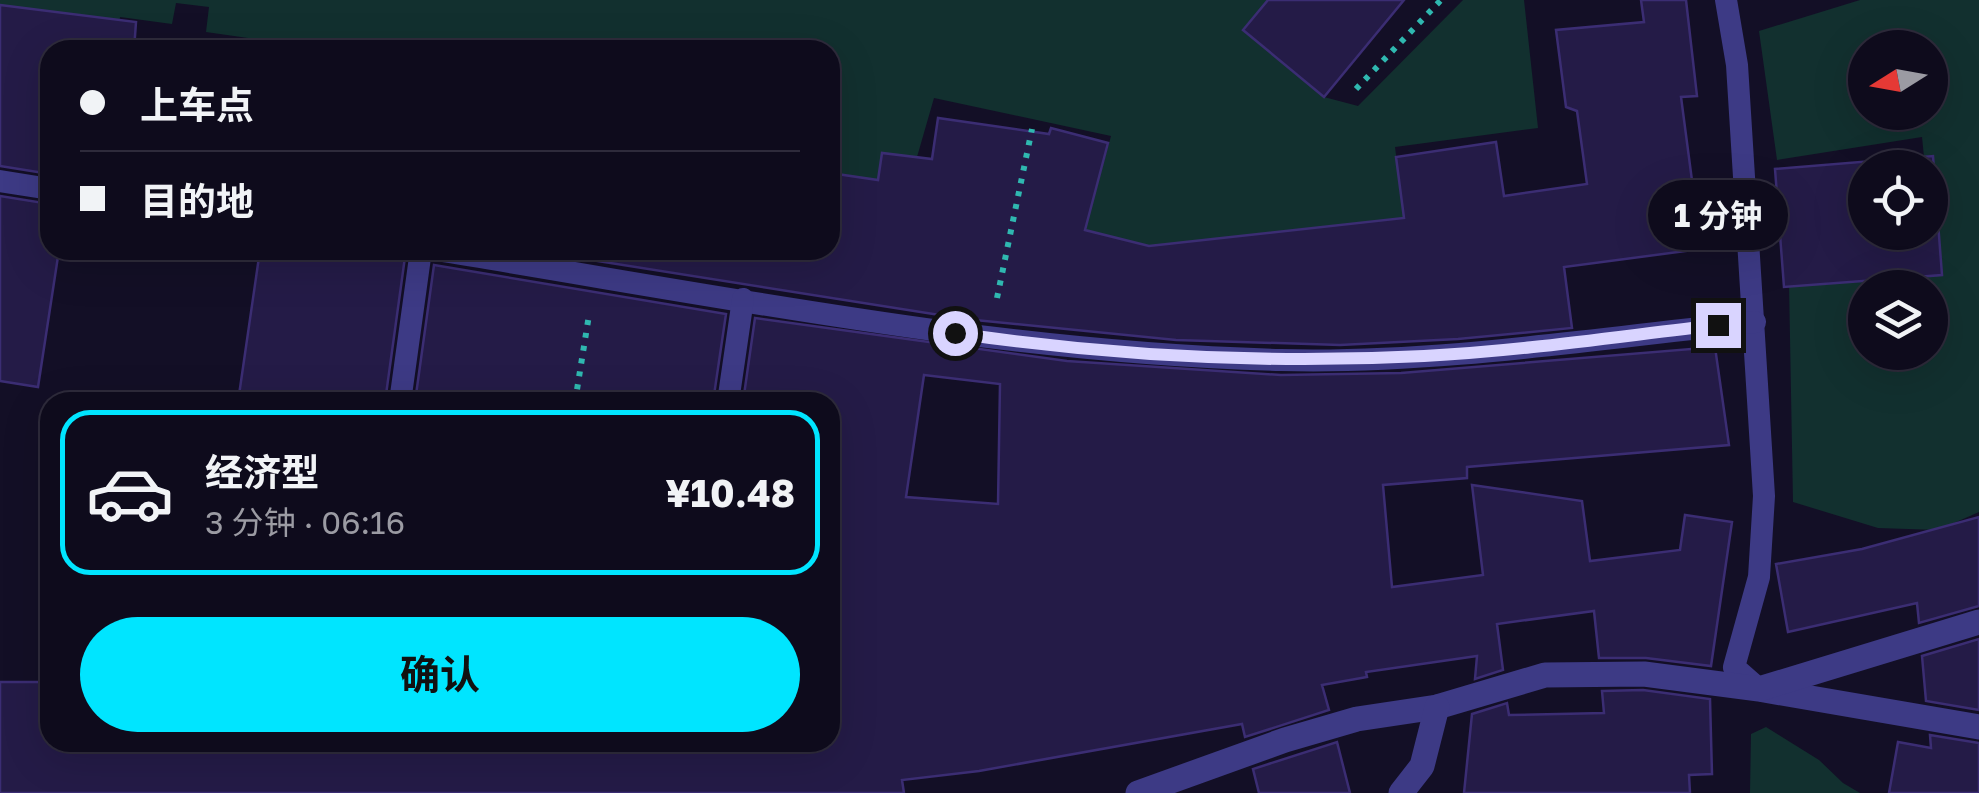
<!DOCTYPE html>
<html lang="zh">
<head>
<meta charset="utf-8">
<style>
	:root { --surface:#0e0b1c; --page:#1c1929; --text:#f1f3f6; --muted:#9b9ba3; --line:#2e2b3b; --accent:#00e5ff }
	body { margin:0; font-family:"Golos Text","Noto Sans SC",sans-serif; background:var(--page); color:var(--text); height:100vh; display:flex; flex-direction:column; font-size:38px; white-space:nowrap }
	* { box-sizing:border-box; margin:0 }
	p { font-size:32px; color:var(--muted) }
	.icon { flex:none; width:55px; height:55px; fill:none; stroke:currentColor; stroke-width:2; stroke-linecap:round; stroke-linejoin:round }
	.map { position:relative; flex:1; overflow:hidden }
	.drawer { position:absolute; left:40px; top:392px; width:800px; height:360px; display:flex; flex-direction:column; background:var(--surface); border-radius:30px; box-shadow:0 10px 40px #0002,0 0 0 2px var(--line) }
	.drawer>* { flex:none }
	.guide { position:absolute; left:40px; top:40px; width:800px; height:220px; border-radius:30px; box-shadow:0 10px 40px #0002,0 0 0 2px var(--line); display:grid; align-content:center; height:220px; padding:0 40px; background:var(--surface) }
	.needle { width:65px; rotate:259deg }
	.tools { position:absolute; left:1848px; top:30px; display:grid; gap:20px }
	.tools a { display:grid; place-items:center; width:100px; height:100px; border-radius:50%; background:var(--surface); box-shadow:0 10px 40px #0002,0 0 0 2px var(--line); font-size:50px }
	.end { position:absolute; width:45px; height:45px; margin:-22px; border:12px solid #d9d4ff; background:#111; box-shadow:0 0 0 5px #111 }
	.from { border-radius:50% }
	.bubble { position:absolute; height:70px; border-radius:35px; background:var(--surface); box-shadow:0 10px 40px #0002,0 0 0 2px var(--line); font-size:32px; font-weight:700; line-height:70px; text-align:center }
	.guide b { display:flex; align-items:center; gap:35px; height:95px; font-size:38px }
	.guide b+b { border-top:2px solid var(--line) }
	.guide i { width:25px; height:25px; background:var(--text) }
	ul { padding:18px 0 0; list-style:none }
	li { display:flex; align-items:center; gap:30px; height:165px; margin:0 20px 15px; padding:0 20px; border:5px solid transparent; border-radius:30px }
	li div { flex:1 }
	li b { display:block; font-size:38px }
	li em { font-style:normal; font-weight:700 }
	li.selected { border-color:var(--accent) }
	li>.icon { width:90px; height:90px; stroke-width:1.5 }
	.button { display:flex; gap:20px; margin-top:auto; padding:20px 40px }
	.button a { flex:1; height:115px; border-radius:60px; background:var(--accent); color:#111; font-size:40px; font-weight:700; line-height:115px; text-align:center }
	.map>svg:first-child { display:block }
	.green { fill:#12302f; fill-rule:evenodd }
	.building { fill:#241b47; stroke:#3b2d73; stroke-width:2.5; fill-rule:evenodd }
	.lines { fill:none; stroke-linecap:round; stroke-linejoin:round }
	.path { stroke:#2fb8b0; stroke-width:6; stroke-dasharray:5 8; stroke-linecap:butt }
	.service { stroke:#3d3a85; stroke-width:22 }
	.minor { stroke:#3d3a85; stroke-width:25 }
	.route { stroke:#d9d4ff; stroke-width:12 }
</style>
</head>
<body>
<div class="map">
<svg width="1979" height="793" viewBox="0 0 1979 793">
	<rect width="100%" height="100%" fill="#130f26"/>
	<!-- green -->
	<g class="green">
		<polygon points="0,0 1268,0 1244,30 1324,97 1358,106 1463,0 1524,0 1538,128 1395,147 1404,218 1149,246 1085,230 1111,136 934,98 917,157 882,153 878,181 830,173 830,50 254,50 255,39 206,32 209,7 176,3 172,24 120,17 116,50 69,50 0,5"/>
		<path d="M1860,0H1979V512L1938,530L1878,528L1793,502L1789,283L1930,232V168L1925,167L1922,137L1777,160L1759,31ZM1865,48H1930V112H1865ZM1865,288H1930V352H1865Z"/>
		<polygon points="1766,727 1819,760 1843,783 1860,793 1750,793 1751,734"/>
	</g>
	<!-- building -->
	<g class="building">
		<polygon points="1268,0 1404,0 1324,97 1243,30"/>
		<polygon points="1641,0 1686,0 1697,96 1681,97 1701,249 1564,267 1572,328 1458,339 1340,345 1176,340 965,319 528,250 830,250 830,173 878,180 882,153 932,159 938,118 1049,134 1051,128 1108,143 1085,230 1149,246 1404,218 1396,157 1496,142 1504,196 1587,184 1577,111 1566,107 1556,30 1644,22"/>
		<polygon points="0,5 136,22 134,50 50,50 50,174 0,166"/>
		<path d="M1933,156L1942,275L1784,287L1775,169ZM1865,168H1930V232H1865Z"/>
		<polygon points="0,196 50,204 50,250 59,250 38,387 0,381"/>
		<polygon points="260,250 357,250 405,257 385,402 238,402"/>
		<polygon points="434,265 726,314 713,402 415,402"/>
		<path d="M755,318L1067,361L1281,375L1401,373L1715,347L1729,445L1467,467V478L1383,485L1392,587L1483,575L1472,485L1582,501L1590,561L1680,550L1685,515L1732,522L1711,666L1646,658H1599L1594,611L1497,624L1503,670L1475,679L1477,656L1366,672L1367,677L1322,685L1329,710L1245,737L1242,724L979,771L902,780L904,793H0V682H50V742H830V402H743ZM924,375L1000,384L998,504L906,497Z"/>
		<polygon points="1979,517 1979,606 1919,623 1917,603 1788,632 1776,564 1862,549"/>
		<polygon points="1979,639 1979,710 1926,701 1922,656"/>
		<polygon points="1643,690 1710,699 1712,774 1689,775 1690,793 1464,793 1472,714 1507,703 1509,715 1604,713 1602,691"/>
		<polygon points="1930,735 1979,743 1979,793 1889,793 1898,742 1931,748"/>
		<polygon points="1337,742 1350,793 1259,793 1253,769"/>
	</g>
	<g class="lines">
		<!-- path -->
		<g class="path">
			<polyline points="1356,89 1441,0"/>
			<polyline points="997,298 1032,129"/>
			<polyline points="575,402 589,315"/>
		</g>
		<!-- service -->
		<g class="service">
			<polyline points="1726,0 1737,65 1764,496 1759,577 1734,667 1759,689"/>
			<polyline points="0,181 50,189"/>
			<path d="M436,250C716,295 998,353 1281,360C1439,364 1598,338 1755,322"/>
			<polyline points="400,402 421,250"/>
			<polyline points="728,402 743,299"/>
		</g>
		<!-- minor -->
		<g class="minor">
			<polyline points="1764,690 1979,727"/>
			<polyline points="1138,793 1285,740 1357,719 1437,707 1545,675 1644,674 1759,689 1979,622"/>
			<polyline points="1401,793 1422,766 1437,707"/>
		</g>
	</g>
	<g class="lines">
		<!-- route -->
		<path class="route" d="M955,333C1109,356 1269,364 1424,356C1522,351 1621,336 1718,325"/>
	</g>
</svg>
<div class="tools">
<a><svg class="needle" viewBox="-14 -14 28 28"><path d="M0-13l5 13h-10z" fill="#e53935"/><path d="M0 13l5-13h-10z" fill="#9b9ba3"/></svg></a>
<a><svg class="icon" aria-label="locate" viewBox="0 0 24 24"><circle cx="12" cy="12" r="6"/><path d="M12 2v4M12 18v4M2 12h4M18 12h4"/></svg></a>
<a><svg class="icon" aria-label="layers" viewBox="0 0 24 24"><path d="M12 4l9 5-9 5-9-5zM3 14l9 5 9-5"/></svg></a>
</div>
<i class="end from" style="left:955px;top:333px"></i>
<i class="end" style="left:1718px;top:325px"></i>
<div class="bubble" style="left:1648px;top:180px;width:140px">1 分钟</div>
<div class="guide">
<b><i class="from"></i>上车点</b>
<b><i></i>目的地</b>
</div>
<section class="drawer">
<ul>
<li class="selected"><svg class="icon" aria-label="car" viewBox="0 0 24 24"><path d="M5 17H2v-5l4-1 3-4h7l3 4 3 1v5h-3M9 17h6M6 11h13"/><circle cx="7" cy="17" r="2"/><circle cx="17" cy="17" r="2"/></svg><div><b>经济型</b><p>3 分钟 · 06:16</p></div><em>¥10.48</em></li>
</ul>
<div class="button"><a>确认</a></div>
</section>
</div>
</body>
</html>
